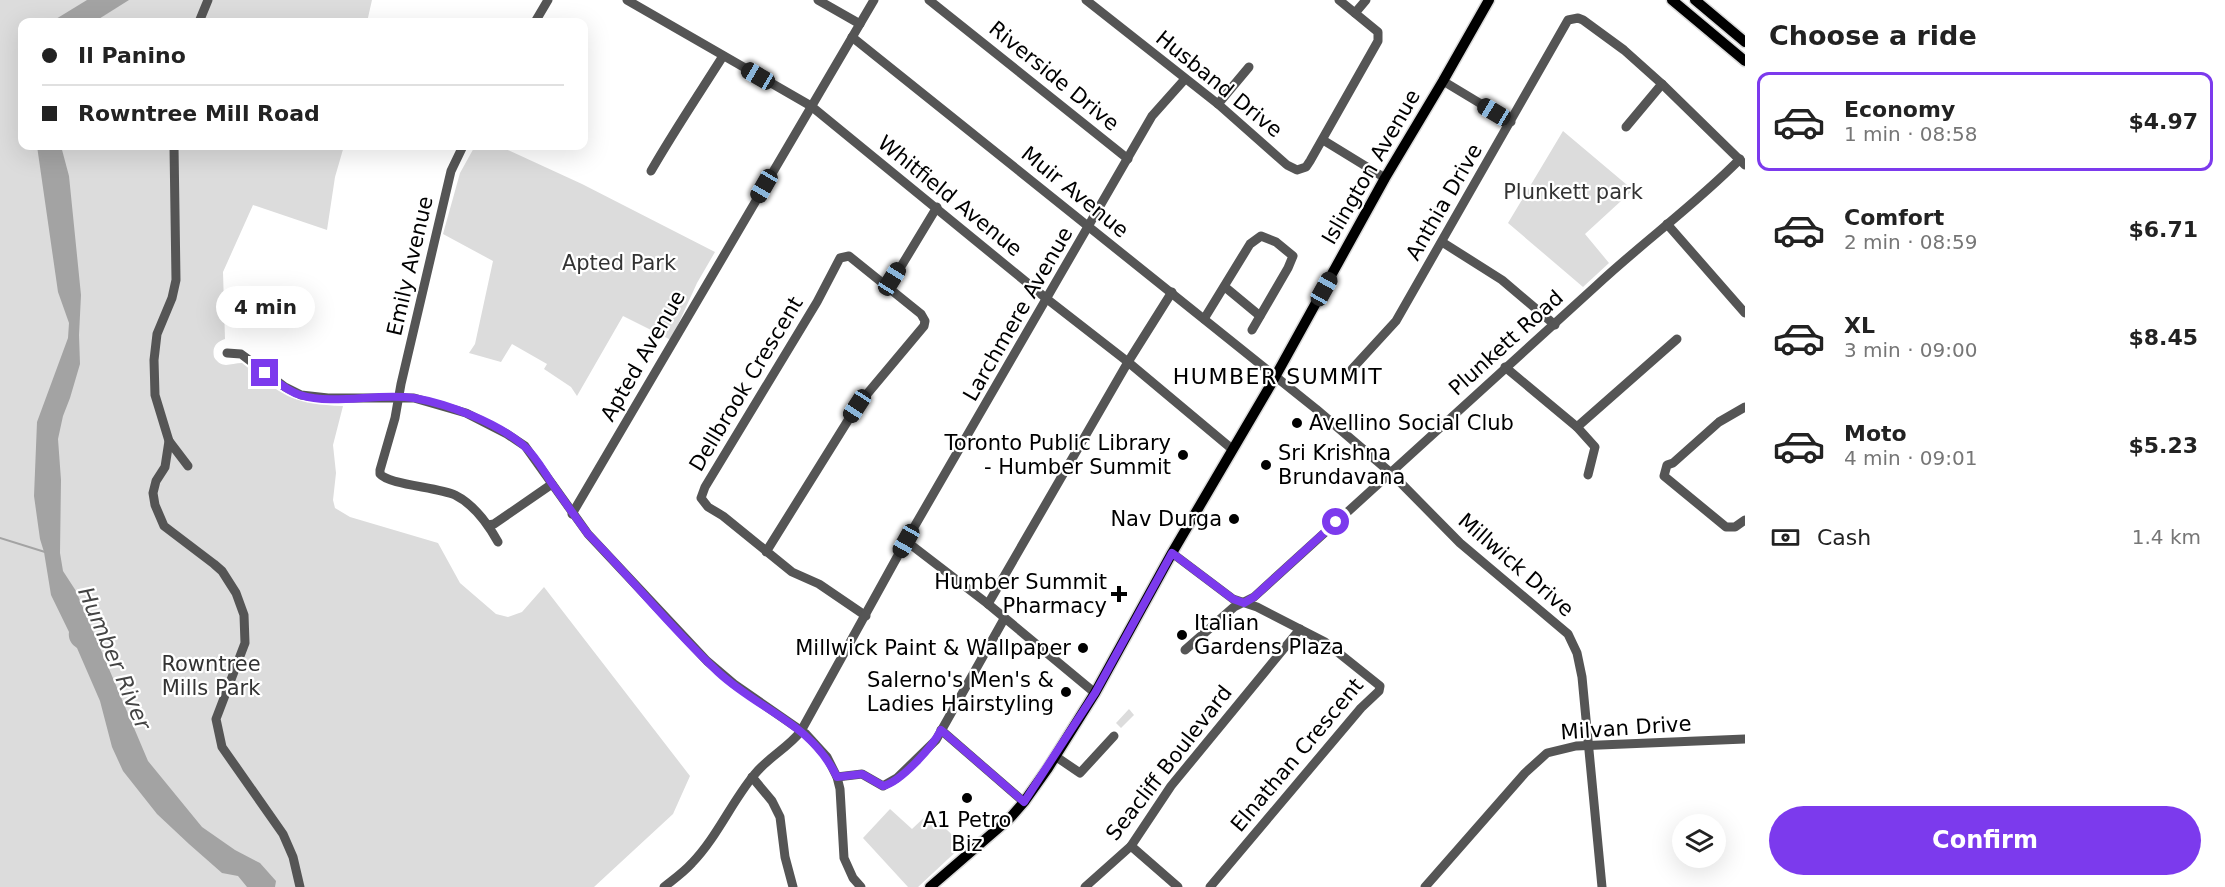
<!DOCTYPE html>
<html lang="en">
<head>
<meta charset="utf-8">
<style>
	:root { --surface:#fff; --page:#f2f2f2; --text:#222; --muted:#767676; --line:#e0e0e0; --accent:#7c3aed }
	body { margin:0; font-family:"DejaVu Sans",sans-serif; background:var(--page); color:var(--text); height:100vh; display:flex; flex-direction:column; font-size:22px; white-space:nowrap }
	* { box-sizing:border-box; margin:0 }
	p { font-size:20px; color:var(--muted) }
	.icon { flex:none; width:33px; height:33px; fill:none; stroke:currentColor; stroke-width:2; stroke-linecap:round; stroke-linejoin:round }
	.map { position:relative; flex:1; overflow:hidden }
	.details { display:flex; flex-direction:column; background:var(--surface); width:480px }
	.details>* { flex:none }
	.hud { position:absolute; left:18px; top:18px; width:570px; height:132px; border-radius:12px; box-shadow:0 6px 24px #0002; display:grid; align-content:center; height:132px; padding:0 24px; background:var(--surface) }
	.buttons { position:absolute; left:1672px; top:814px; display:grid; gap:12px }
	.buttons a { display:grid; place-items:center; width:54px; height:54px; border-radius:50%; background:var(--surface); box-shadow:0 6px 24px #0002; font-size:30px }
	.end { position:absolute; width:27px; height:27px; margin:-14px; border:8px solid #7c3aed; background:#fff; box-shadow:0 0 0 3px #fff }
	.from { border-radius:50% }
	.bubble { position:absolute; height:42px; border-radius:21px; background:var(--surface); box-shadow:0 6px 24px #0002; font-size:20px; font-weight:700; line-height:42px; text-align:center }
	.car { position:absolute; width:18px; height:36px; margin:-18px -9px; border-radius:8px; box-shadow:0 0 4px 2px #0007; background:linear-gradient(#222 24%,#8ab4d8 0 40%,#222 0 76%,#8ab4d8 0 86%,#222 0) }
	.hud b { display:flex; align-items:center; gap:21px; height:57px; font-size:22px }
	.hud b+b { border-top:2px solid var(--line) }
	.hud i { width:15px; height:15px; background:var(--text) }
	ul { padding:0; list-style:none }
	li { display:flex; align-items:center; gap:18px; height:99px; margin:0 12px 9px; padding:0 12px; border:3px solid transparent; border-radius:12px }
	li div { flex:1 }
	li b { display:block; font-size:22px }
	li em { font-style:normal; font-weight:700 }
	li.on { border-color:var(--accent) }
	li>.icon { width:54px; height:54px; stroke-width:1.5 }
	h2 { padding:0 24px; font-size:27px; line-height:72px }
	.pay { display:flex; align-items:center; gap:15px; height:66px; padding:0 24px; font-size:22px }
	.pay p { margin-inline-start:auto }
	.cta { display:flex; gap:12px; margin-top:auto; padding:12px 24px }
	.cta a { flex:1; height:69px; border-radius:36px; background:var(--accent); color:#fff; font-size:24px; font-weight:700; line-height:69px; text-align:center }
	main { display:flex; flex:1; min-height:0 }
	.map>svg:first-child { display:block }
	.green { fill:#dcdcdc }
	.water { fill:#a3a3a3 }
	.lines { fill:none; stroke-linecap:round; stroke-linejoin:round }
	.stream { stroke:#a3a3a3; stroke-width:2 }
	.major-casing { stroke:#dbdbdb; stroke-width:13 }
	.minor { stroke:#555; stroke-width:9 }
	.major { stroke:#000; stroke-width:10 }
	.route { stroke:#7c3aed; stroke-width:8 }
	.poi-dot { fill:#000; stroke:#fff; stroke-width:2 }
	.labels { text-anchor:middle; stroke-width:4.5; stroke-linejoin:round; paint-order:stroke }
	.street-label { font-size:21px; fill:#000; stroke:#fff }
	.park-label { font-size:21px; fill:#333; stroke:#fff }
	.poi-label { font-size:21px; fill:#000; stroke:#fff; text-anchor:end }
	.neighbourhood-label { font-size:22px; letter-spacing:1.5px; fill:#000; stroke:#fff }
	.water-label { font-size:22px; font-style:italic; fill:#444; stroke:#fff }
</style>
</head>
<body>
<main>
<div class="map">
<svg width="1745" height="887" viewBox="0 0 1745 887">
	<rect width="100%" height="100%" fill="#fff"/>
	<!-- green -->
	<g class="green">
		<path d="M0,0H372L367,22H22V146H344L335,177L327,230L253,205L223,272L225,339C216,342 212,347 214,357C222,370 230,363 242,363C283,395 289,404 343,406L333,445L336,473L333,500L335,508L350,517L438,543L460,583L496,614L508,617L522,612L544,587L690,776L673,814L594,887H0Z"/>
		<polygon points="1563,131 1633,190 1585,234 1609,263 1583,287 1508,223"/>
		<polygon points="475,146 499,146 582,184 715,252 697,283 671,340 623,316 577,396 571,387 544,369 547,364 512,344 501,362 469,353 475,344 493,261 443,234 460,173"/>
		<polygon points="1129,709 1134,715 1121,728 1116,723"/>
		<polygon points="890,809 912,829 929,813 963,845 918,887 908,887 863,838"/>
	</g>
	<!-- water -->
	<g class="water">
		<polygon points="87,0 129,0 94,22 51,22"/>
		<path d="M37,146H61L69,176L81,295L79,335L80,364L70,398L63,416L58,439L61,480L60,553L63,571L76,591L148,761L202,827L235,850L260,863L276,881L275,887H247L238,876L222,873L189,844L157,814L123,771L112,747L100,701L77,648C71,644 68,639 69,632L51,595L44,552L40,539L34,496L37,422L68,338L69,323L58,292Z"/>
	</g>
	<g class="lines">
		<!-- stream -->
		<polyline class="stream" points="0,538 45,552"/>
		<defs>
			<g id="major">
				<polyline points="1672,0 1745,61"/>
				<polyline points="1695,0 1745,42"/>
				<polyline points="930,887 1010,818 1024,802 1048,768 1095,693 1172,553 1270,386 1385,178 1443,81 1489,0"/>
			</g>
		</defs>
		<!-- major casing -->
		<use href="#major" class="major-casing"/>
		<!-- minor -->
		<g class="minor">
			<polyline points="627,0 811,106 1047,299 1128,362 1232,449"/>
			<polyline points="818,0 860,24"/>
			<polyline points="929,0 1128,159"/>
			<polyline points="1086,0 1218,104 1287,165 1297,170 1306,167 1310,161 1378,41 1378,32 1339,0"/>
			<polyline points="1355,13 1366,0"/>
			<polyline points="199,22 208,0"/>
			<polyline points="535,22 548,0"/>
			<polyline points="852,37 1316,409 1391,473 1460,543 1568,634 1577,653 1582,677 1602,887"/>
			<polyline points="1443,81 1511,122"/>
			<polyline points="1218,104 1249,67"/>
			<polyline points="1626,127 1662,84"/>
			<polyline points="1323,140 1385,178"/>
			<polyline points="174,146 176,280 172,298 157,334 154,360 155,395 169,441 165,467 156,481 153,493 155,505 164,526 214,564 222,571 236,593 244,615 245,643 216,719 222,747 283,834 293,857 300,887"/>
			<path d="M463,146L451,171L401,384L395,418L380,470V474C389,485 438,487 455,495C475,505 488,524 498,542"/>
			<path d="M651,171C674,131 699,94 723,56"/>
			<polyline points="1667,224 1745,313"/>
			<polyline points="1442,242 1502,280 1555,325"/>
			<polyline points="1225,287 1260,316"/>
			<polyline points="888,288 937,207"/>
			<polyline points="1204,319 1250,244 1261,236 1276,242 1293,256 1288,268 1252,330"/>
			<polyline points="227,353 241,354 285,387 301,395 328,398 414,398 466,413 507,434 525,446 588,534 707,661 734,684 806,734 827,757 837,777 840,789 844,858 853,878 861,887"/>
			<polyline points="1505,367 1577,427 1595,447 1588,475"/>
			<polyline points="1352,369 1396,321 1568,20 1578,18 1583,20 1624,50 1662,84 1745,165"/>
			<polyline points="1745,407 1719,422 1673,463 1667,465 1664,476 1726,527 1735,527 1745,520"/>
			<polyline points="1577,427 1677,339"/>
			<polyline points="169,441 188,466"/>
			<polyline points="572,514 874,0"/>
			<polyline points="488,525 494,524 552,484"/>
			<polyline points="906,541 988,604 1095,693"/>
			<polyline points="766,552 857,406 924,326 925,321 921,314 849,256 840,258 817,302 705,487 701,498 708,507 723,516 792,572 819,584 866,616"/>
			<polyline points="1172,553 1233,599 1257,607 1325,642 1380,686 1379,691 1361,708 1210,887"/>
			<polyline points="988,604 1128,362 1172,292"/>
			<path d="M1185,650L1234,607L1254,597C1368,492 1483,390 1597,285C1643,242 1696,204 1740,159"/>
			<polyline points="941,730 1024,802"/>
			<polyline points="1055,756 1080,773 1114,736"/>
			<polyline points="752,777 772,801 780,817 785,857 793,887"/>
			<polyline points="837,777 862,774 883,786 897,778 936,740 1004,619"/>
			<polyline points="1131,846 1178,887"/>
			<path d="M664,887C674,879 684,872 692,863C717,837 731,803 754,775C767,758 788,748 801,731L906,541L1152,116L1185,79"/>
			<polyline points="1085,887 1131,846 1171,786 1300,629"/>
			<polyline points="1425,887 1525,773 1547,753 1576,746 1745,739"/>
		</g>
		<!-- major -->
		<use href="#major" class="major"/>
	</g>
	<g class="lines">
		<!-- route -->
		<path class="route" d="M265,373C276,381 287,391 300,395C335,406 378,392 414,398C449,404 497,423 523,445C536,456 544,472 553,485C565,502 576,518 588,534C632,579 672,629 718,672C760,711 810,722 837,777L862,774L883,786C901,782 933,746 941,730L1024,802L1095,693L1172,553L1233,599L1244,603L1254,597L1336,522"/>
	</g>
	<!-- markers -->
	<g class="poi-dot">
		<circle cx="1297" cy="423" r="6"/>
		<circle cx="1183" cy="455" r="6"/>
		<circle cx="1266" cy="465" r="6"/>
		<circle cx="1234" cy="519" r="6"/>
		<path d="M1116 585h6v6h6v6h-6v6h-6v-6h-6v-6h6z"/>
		<circle cx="1182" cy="635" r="6"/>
		<circle cx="1083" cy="648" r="6"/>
		<circle cx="1066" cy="692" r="6"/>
		<circle cx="967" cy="798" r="6"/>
	</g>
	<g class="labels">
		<!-- street labels -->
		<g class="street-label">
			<text transform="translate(1054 76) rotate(39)" y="7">Riverside Drive</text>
			<text transform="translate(1219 84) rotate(39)" y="7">Husband Drive</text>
			<text transform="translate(1371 167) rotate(-60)" y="7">Islington Avenue</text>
			<text transform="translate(1075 192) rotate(39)" y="7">Muir Avenue</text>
			<text transform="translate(950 196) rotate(39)" y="7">Whitfield Avenue</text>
			<text transform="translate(1444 202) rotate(-60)" y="7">Anthia Drive</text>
			<text transform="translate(410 266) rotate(-77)" y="7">Emily Avenue</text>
			<text transform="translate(1018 314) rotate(-60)" y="7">Larchmere Avenue</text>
			<text transform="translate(1506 343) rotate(-42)" y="7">Plunkett Road</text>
			<text transform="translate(643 356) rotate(-60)" y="7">Apted Avenue</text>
			<text transform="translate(746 384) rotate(-59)" y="7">Dellbrook Crescent</text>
			<text transform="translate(1516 565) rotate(41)" y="7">Millwick Drive</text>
			<text transform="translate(1626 728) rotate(-4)" y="7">Milvan Drive</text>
			<text transform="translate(1297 755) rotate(-50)" y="7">Elnathan Crescent</text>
			<text transform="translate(1169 763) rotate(-52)" y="7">Seacliff Boulevard</text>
		</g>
		<!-- park labels -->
		<g class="park-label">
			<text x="1573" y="199">Plunkett park</text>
			<text x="619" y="270">Apted Park</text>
			<text x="211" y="671">Rowntree<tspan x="211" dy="24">Mills Park</tspan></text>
		</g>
		<!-- poi labels -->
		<g class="poi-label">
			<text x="1309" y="430" text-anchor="start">Avellino Social Club</text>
			<text x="1171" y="450">Toronto Public Library<tspan x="1171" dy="24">- Humber Summit</tspan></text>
			<text x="1278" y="460" text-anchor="start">Sri Krishna<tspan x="1278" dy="24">Brundavana</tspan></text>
			<text x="1222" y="526">Nav Durga</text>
			<text x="1107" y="589">Humber Summit<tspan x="1107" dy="24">Pharmacy</tspan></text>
			<text x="1194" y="630" text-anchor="start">Italian<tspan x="1194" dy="24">Gardens Plaza</tspan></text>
			<text x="1071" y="655">Millwick Paint &amp; Wallpaper</text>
			<text x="1054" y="687">Salerno's Men's &amp;<tspan x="1054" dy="24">Ladies Hairstyling</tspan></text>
			<text x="967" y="827" text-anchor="middle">A1 Petro<tspan x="967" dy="24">Biz</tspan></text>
		</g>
		<!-- neighbourhood labels -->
		<g class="neighbourhood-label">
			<text x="1278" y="384">HUMBER SUMMIT</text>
		</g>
		<!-- water labels -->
		<g class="water-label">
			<text transform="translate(115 658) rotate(67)" y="8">Humber River</text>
		</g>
	</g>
</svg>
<div class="buttons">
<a><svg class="icon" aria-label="layers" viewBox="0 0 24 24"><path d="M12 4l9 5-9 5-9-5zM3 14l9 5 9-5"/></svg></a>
</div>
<i class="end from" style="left:1336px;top:522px"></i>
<i class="end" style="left:265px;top:373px"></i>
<div class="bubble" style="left:216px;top:286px;width:99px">4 min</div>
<i class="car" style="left:758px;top:76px;rotate:300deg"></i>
<i class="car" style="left:1494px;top:112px;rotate:301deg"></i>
<i class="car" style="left:764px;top:186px;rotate:210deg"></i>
<i class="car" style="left:892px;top:279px;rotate:32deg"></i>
<i class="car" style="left:1324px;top:289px;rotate:29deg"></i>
<i class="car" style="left:857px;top:406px;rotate:213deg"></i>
<i class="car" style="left:906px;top:541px;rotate:209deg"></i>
<div class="hud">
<b><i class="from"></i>Il Panino</b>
<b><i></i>Rowntree Mill Road</b>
</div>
</div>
<section class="details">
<h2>Choose a ride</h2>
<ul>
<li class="on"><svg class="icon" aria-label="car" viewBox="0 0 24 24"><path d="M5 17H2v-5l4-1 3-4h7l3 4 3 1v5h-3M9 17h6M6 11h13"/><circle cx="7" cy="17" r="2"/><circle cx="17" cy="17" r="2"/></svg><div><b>Economy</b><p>1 min · 08:58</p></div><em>$4.97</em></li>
<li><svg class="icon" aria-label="car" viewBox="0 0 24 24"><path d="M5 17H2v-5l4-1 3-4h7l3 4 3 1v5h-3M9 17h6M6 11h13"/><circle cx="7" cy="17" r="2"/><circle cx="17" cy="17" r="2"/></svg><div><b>Comfort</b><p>2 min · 08:59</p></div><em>$6.71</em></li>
<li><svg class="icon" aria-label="car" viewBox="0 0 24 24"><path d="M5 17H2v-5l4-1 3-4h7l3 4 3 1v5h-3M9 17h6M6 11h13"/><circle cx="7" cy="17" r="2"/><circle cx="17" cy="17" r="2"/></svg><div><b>XL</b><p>3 min · 09:00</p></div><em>$8.45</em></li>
<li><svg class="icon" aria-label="car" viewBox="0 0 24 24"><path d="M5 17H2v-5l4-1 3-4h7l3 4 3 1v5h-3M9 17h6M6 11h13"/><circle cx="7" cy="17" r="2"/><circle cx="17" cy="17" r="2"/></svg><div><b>Moto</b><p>4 min · 09:01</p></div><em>$5.23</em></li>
</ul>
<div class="pay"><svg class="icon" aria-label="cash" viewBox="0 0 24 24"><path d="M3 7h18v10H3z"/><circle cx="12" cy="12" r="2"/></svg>Cash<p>1.4 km</p></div>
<div class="cta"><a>Confirm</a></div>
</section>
</main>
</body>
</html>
